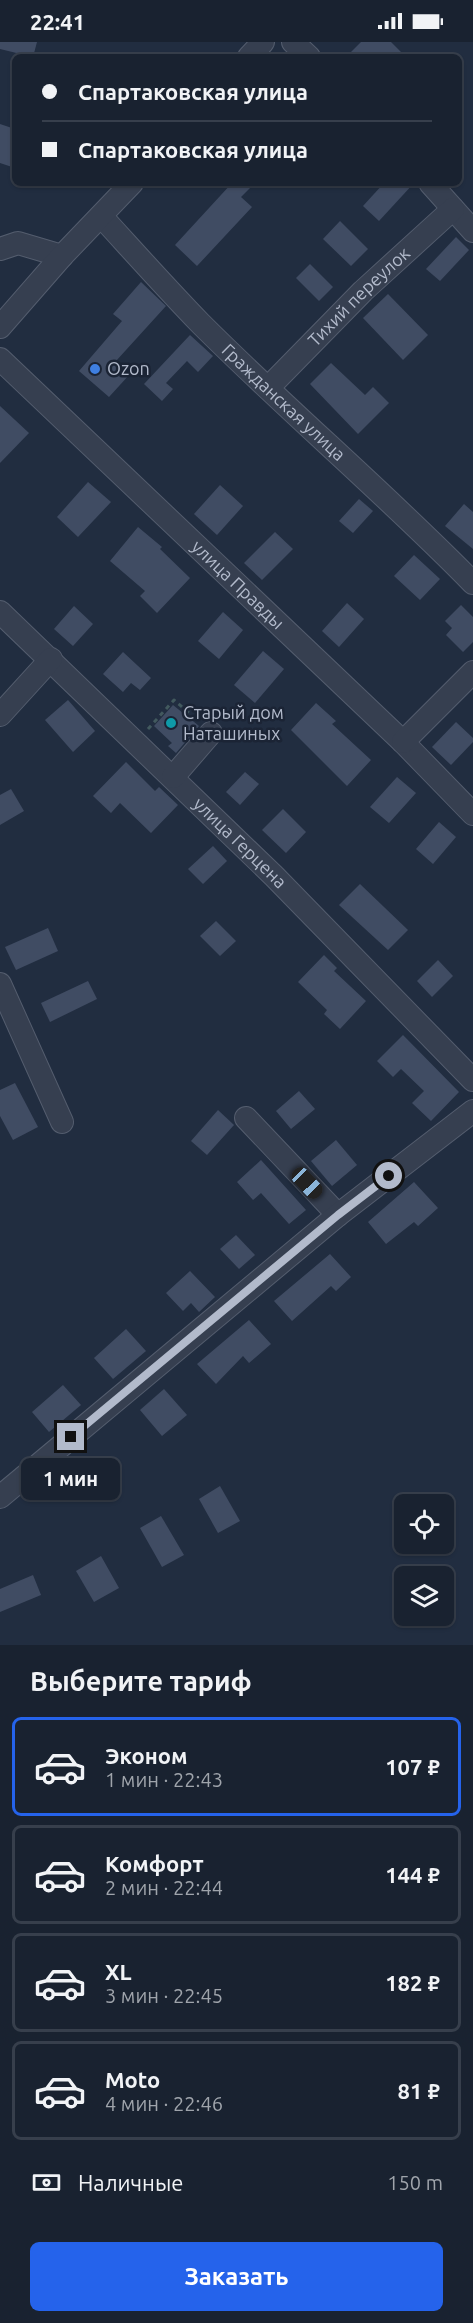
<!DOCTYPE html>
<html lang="ru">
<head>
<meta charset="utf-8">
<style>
	:root { --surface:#192230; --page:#222a38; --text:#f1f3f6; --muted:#9fa4ab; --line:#373f4c; --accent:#2563eb }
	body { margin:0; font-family:Ubuntu,sans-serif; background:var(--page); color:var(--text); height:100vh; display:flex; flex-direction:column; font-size:22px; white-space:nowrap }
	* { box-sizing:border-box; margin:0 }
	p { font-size:20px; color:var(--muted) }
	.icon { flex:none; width:33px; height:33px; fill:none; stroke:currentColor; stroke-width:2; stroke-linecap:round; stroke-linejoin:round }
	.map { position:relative; height:1603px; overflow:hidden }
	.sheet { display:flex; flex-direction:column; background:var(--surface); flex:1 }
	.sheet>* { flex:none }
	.top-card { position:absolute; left:12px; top:12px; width:450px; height:132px; border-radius:9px; box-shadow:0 2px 4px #0004,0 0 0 2px var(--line); display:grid; align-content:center; height:132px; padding:0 30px; background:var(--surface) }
	.controls { position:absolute; left:394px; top:1452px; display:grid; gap:12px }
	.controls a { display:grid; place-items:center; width:60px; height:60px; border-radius:9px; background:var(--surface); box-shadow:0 2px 4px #0004,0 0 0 2px var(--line); font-size:30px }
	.end { position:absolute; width:27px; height:27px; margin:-14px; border:8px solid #b2bacb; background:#111; box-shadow:0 0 0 3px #111 }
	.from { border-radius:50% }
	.bubble { position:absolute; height:42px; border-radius:9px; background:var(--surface); box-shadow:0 2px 4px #0004,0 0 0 2px var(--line); font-size:20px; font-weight:600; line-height:42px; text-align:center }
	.car { position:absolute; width:18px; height:36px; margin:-18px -9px; border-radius:8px; box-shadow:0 0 4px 2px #0007; background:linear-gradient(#222 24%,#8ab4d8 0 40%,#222 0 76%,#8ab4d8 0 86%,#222 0) }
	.top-card b { display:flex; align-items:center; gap:21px; height:57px; font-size:22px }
	.top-card b+b { border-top:2px solid var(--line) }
	.top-card i { width:15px; height:15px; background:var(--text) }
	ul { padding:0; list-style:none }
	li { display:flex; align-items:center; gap:18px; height:99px; margin:0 12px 9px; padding:0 18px; border:3px solid var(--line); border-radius:9px }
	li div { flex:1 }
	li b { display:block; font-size:22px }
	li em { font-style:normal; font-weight:600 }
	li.on { border-color:var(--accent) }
	li>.icon { width:54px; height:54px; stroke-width:1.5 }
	h2 { padding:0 30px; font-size:27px; line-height:72px }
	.pay { display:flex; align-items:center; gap:15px; height:66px; padding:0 30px; font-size:22px }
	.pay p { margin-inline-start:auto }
	.primary-button { display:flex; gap:12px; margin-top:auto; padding:12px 30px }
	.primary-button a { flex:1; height:69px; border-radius:9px; background:var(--accent); color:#fff; font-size:24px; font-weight:600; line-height:69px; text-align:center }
	.status { display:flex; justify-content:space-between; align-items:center; height:42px; padding:0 30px; background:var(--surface); direction:ltr }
	.status svg { height:16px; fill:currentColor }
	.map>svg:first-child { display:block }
	.building { fill:#404c63 }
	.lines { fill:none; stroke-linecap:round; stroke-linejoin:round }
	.minor-casing { stroke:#545d6e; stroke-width:24 }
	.path { stroke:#42595e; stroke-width:3; stroke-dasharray:4.5 4.5; stroke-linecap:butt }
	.minor { stroke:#363f50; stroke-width:22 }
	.route { stroke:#b2bacb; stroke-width:8 }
	.shop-dot { fill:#3f7fe0; stroke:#1b2435; stroke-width:2 }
	.culture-dot { fill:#0f9aa8; stroke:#1b2435; stroke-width:2 }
	.labels { text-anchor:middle; stroke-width:5; stroke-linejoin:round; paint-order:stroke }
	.street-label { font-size:18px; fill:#b2bacb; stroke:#1b2435 }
	.poi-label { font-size:18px; fill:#b2bacb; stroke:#1b2435; text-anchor:start }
</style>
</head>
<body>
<div class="status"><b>22:41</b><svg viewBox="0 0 49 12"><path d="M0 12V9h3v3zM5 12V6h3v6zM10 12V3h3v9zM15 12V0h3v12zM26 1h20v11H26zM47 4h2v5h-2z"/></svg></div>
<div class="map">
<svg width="473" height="1603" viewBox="0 0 473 1603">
	<rect width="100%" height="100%" fill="#212d40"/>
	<!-- building -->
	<g class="building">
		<polygon points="0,0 37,0 33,15 0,7"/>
		<polygon points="361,0 391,0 406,15 346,15"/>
		<polygon points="0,82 15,87 15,126 0,121"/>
		<polygon points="232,141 255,141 241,155 252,165 197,224 175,203"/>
		<polygon points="384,141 414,141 379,179 363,164"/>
		<polygon points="340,179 368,207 351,224 323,197"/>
		<polygon points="456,195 469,208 440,239 426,227"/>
		<polygon points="310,222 333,245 319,259 296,236"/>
		<polygon points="141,240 166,264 116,319 130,332 109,355 79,329 122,279 113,272"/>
		<polygon points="388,252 428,293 403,318 363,276"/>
		<polygon points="190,293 213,314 198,330 187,319 166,341 173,347 162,359 144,342"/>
		<polygon points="331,321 365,353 373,345 389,361 358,392 310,342"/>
		<polygon points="0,364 29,391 0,421"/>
		<polygon points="88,440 111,460 78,495 57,475"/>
		<polygon points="220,443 243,464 217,493 194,472"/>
		<polygon points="359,457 373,469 353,491 339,479"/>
		<polygon points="464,462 473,470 473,507 445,484"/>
		<polygon points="138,485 162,505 160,507 190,536 157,571 140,554 145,549 110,519"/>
		<polygon points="275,490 293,507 262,538 244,521"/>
		<polygon points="414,513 440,537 420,558 394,534"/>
		<polygon points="347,561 364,577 339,605 322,589"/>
		<polygon points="461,563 473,575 473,600 463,610 446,593 452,586 445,579"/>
		<polygon points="74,564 93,582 73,604 54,587"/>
		<polygon points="223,570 243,588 219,617 198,599"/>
		<polygon points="263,609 284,627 255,661 234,643"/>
		<polygon points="123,610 151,636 140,648 131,641 123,650 103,632"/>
		<polygon points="68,658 95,689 73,710 45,678"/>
		<polygon points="316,661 336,679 332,682 371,718 347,744 291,688"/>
		<polygon points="173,663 199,684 176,711 168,704 172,701 154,684"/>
		<polygon points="456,680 473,696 473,700 451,723 432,705"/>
		<polygon points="126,720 155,749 159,745 178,763 151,791 120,761 111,771 93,754"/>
		<polygon points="245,730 259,742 240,763 226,750"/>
		<polygon points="397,735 416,751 389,781 370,765"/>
		<polygon points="11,747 24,769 0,783 0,753"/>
		<polygon points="283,767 306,790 286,811 262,788"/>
		<polygon points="439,780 456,795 433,822 416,807"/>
		<polygon points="213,804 227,819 203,842 188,827"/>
		<polygon points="360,842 408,888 388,908 339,863"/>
		<polygon points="216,879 236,899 220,914 200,894"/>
		<polygon points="48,886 58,909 16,928 5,905"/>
		<polygon points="324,913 337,926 334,929 366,959 340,987 324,972 327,968 298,940"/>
		<polygon points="438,918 453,934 432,955 417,939"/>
		<polygon points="88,939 97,957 50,980 41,961"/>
		<polygon points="403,993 459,1050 431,1079 412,1061 424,1049 401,1027 393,1035 377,1019"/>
		<polygon points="15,1041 38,1085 13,1098 0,1074 0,1048"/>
		<polygon points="299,1049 315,1067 291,1087 276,1069"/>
		<polygon points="218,1068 234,1083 207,1113 191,1099"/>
		<polygon points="336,1098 357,1123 332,1144 311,1119"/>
		<polygon points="261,1118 306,1168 289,1182 261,1151 253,1158 237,1140"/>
		<polygon points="414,1140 438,1166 418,1184 414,1180 386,1202 368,1180"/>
		<polygon points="236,1193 255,1213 239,1227 220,1207"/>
		<polygon points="330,1212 351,1235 336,1249 331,1244 292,1279 274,1259"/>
		<polygon points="190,1229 215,1255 199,1270 191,1261 183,1269 166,1251"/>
		<polygon points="249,1278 271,1302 249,1321 243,1314 216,1342 197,1322"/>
		<polygon points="126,1287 146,1309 113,1337 94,1316"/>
		<polygon points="63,1343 81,1363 49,1390 32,1370"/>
		<polygon points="164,1347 187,1373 162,1394 140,1368"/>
		<polygon points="220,1444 240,1479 218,1491 199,1457"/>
		<polygon points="161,1474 184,1513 162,1525 140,1486"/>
		<polygon points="101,1514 119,1546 94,1560 76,1529"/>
		<polygon points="33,1533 41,1553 0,1570 0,1547"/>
	</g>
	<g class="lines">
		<defs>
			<g id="minor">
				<polyline points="293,0 309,15"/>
				<polyline points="249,15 263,0"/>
				<polyline points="430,141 473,189"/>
				<path id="s1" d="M101,174C134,210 166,246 200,281C289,370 385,451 473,541"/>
				<polyline points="0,207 18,201 62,214"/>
				<polyline points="0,285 62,214 132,141"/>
				<path id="s2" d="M0,317L403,700L473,772"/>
				<path id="s3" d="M268,346L363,249L453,167"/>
				<path id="s4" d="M0,570L274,834L473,1038"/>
				<polyline points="0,673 51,617"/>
				<polyline points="403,700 473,630"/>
				<polyline points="173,735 211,691"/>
				<polyline points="0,942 62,1080"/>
				<polyline points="246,1076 338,1173"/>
				<polyline points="0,1455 338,1173 473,1069"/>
			</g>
		</defs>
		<!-- minor casing -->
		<use href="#minor" class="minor-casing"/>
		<!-- path -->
		<polyline class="path" points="148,687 174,658 197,678"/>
		<!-- minor -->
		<use href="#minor" class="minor"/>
	</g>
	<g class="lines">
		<!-- route -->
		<polyline class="route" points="71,1395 338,1173 389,1134"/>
	</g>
	<!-- markers -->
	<circle class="shop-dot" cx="95" cy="327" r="6"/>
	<circle class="culture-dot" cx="171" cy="681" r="6"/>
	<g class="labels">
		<!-- street labels -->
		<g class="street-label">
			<text dy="6" stroke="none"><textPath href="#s3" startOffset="129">Тихий переулок</textPath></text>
			<text dy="6" stroke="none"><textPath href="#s1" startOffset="261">Гражданская улица</textPath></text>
			<text dy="6" stroke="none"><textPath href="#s2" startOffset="328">улица Правды</textPath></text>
			<text dy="6" stroke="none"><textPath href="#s4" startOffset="333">улица Герцена</textPath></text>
		</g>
		<!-- poi labels -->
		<g class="poi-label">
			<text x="107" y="333">Ozon</text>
			<text x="183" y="677">Старый дом<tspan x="183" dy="21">Наташиных</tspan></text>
		</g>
	</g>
</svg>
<div class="controls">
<a><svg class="icon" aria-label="locate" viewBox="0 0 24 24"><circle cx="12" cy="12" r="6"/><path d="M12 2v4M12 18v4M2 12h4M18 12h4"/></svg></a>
<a><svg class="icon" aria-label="layers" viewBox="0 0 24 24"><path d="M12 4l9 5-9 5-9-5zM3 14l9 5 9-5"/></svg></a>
</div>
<i class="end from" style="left:389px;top:1134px"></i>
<i class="end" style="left:71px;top:1395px"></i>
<div class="bubble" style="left:21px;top:1416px;width:99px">1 мин</div>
<i class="car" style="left:307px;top:1141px;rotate:136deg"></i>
<div class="top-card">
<b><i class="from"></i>Спартаковская улица</b>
<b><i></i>Спартаковская улица</b>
</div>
</div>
<section class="sheet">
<h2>Выберите тариф</h2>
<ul>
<li class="on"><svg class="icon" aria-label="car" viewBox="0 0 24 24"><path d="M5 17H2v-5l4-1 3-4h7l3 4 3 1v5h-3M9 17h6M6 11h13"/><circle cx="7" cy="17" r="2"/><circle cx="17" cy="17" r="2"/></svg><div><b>Эконом</b><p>1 мин · 22:43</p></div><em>107 ₽</em></li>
<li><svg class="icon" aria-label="car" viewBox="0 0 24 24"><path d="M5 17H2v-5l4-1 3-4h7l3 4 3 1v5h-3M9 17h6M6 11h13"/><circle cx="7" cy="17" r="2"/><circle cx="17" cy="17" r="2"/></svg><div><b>Комфорт</b><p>2 мин · 22:44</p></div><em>144 ₽</em></li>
<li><svg class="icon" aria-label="car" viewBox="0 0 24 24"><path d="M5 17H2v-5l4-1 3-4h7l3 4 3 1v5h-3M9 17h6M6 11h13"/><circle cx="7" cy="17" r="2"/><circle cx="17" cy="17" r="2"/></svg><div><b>XL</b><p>3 мин · 22:45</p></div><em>182 ₽</em></li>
<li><svg class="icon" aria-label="car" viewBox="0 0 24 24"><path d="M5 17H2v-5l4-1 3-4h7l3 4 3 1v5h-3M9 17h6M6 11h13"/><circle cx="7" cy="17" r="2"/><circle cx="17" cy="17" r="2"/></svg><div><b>Moto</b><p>4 мин · 22:46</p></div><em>81 ₽</em></li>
</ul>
<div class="pay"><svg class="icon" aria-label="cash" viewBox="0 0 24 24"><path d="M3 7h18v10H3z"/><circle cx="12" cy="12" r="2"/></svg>Наличные<p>150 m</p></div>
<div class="primary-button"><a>Заказать</a></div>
</section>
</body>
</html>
